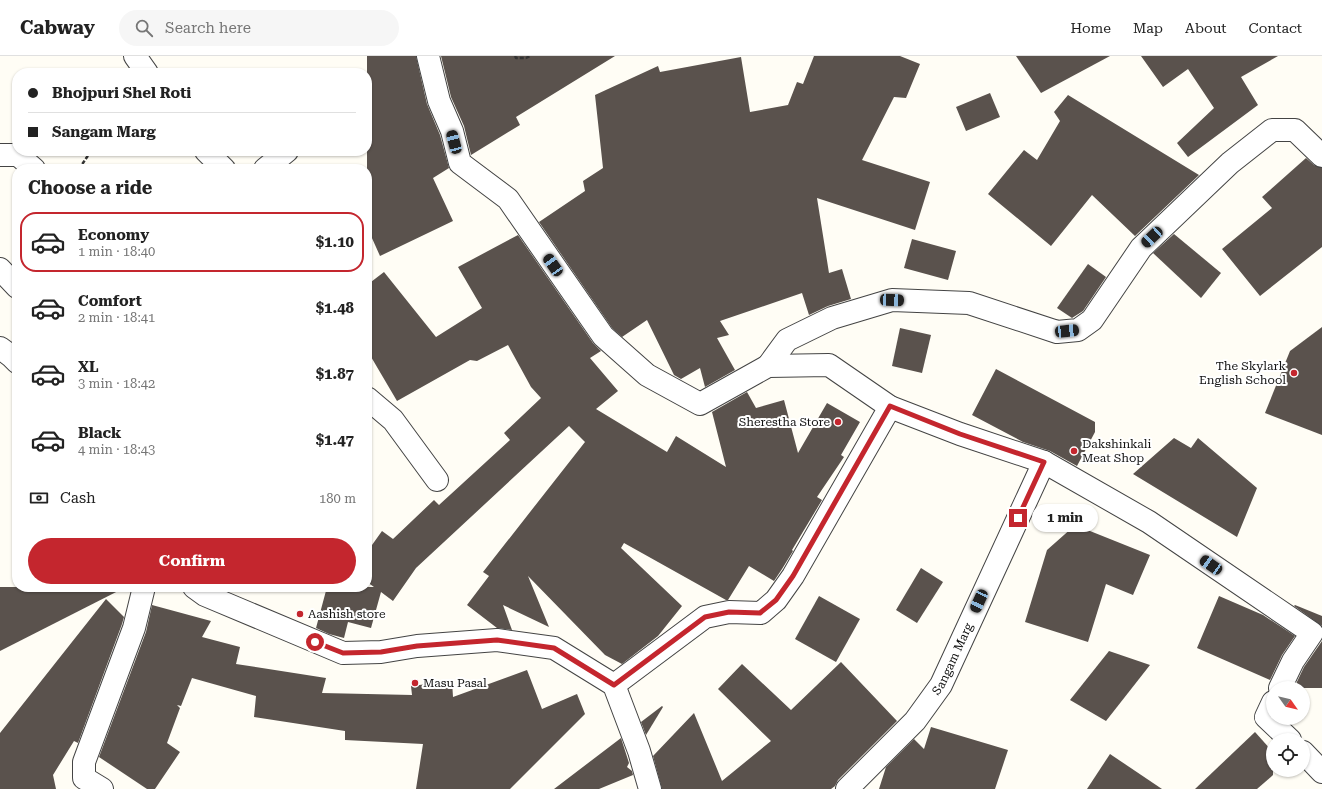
<!DOCTYPE html>
<html lang="en">
<head>
<meta charset="utf-8">
<style>
	:root { --surface:#fff; --page:#f6f6f6; --text:#222; --muted:#767676; --line:#e0e0e0; --accent:#c4262e }
	body { margin:0; font-family:"Roboto Serif",serif; background:var(--page); color:var(--text); height:100vh; display:flex; flex-direction:column; font-size:15px; white-space:nowrap }
	* { box-sizing:border-box; margin:0 }
	p { font-size:13px; color:var(--muted) }
	.icon { flex:none; width:22px; height:22px; fill:none; stroke:currentColor; stroke-width:2; stroke-linecap:round; stroke-linejoin:round }
	.map { position:relative; flex:1; overflow:hidden }
	.sheet { position:absolute; left:12px; top:108px; width:360px; height:428px; display:flex; flex-direction:column; background:var(--surface); border-radius:16px; box-shadow:0 1px 3px #0004 }
	.sheet>* { flex:none }
	.guide { position:absolute; left:12px; top:12px; width:360px; height:88px; border-radius:16px; box-shadow:0 1px 3px #0004; display:grid; align-content:center; height:88px; padding:0 16px; background:var(--surface) }
	.needle { width:26px; rotate:124deg }
	.fabs { position:absolute; left:1266px; top:625px; display:grid; gap:8px }
	.fabs a { display:grid; place-items:center; width:44px; height:44px; border-radius:50%; background:var(--surface); box-shadow:0 1px 3px #0004; font-size:20px }
	.end { position:absolute; width:18px; height:18px; margin:-9px; border:5px solid #c4262e; background:#fff; box-shadow:0 0 0 2px #fff }
	.from { border-radius:50% }
	.bubble { position:absolute; height:28px; border-radius:14px; background:var(--surface); box-shadow:0 1px 3px #0004; font-size:13px; font-weight:700; line-height:28px; text-align:center }
	.car { position:absolute; width:12px; height:24px; margin:-12px -6px; border-radius:5px; box-shadow:0 0 3px 1px #0007; background:linear-gradient(#222 24%,#8ab4d8 0 40%,#222 0 76%,#8ab4d8 0 86%,#222 0) }
	.guide b { display:flex; align-items:center; gap:14px; height:38px; font-size:15px }
	.guide b+b { border-top:1px solid var(--line) }
	.guide i { width:10px; height:10px; background:var(--text) }
	ul { padding:0; list-style:none }
	li { display:flex; align-items:center; gap:12px; height:60px; margin:0 8px 6px; padding:0 8px; border:2px solid transparent; border-radius:16px }
	li div { flex:1 }
	li b { display:block; font-size:15px }
	li em { font-style:normal; font-weight:700 }
	li.current { border-color:var(--accent) }
	li>.icon { width:36px; height:36px; stroke-width:1.5 }
	h2 { padding:0 16px; font-size:18px; line-height:48px }
	.pay { display:flex; align-items:center; gap:10px; height:44px; padding:0 16px; font-size:15px }
	.pay p { margin-inline-start:auto }
	.cta { display:flex; gap:8px; margin-top:auto; padding:8px 16px }
	.cta a { flex:1; height:46px; border-radius:24px; background:var(--accent); color:#fff; font-size:16px; font-weight:700; line-height:46px; text-align:center }
	header { display:flex; align-items:center; gap:24px; box-sizing:border-box; height:56px; padding:0 20px; background:var(--surface); border-bottom:1px solid var(--line) }
	header strong { font-size:19px }
	nav { display:flex; gap:22px; margin-inline-start:auto; font-size:14px }
	.search { width:280px; height:36px; background:var(--page); display:flex; align-items:center; gap:10px; box-sizing:border-box; padding:0 14px; border-radius:22px; color:var(--muted); font-size:15px }
	.map>svg:first-child { display:block }
	.building { fill:#5a524d }
	.lines { fill:none; stroke-linecap:round; stroke-linejoin:round }
	.minor-casing { stroke:#444; stroke-width:24 }
	.path { stroke:#333; stroke-width:2.5; stroke-dasharray:4 2; stroke-linecap:butt }
	.minor { stroke:#fff; stroke-width:22 }
	.route { stroke:#c4262e; stroke-width:5 }
	.poi-dot { fill:#c4262e; stroke:#fff; stroke-width:1.5 }
	.labels { text-anchor:middle; stroke-width:4; stroke-linejoin:round; paint-order:stroke }
	.poi-label { font-size:12px; fill:#111; stroke:#fff; text-anchor:start }
	.street-label { font-size:12px; fill:#111; stroke:#fff }
</style>
</head>
<body>
<header>
<strong>Cabway</strong>
<div class="search"><svg class="icon" aria-label="search" viewBox="0 0 24 24"><circle cx="10" cy="10" r="6"/><path d="M15 15l6 6"/></svg>Search here</div>
<nav><a>Home</a><a>Map</a><a>About</a><a>Contact</a></nav>
</header>
<div class="map">
<svg width="1322" height="733" viewBox="0 0 1322 733">
	<rect width="100%" height="100%" fill="#fffdf5"/>
	<!-- building -->
	<g class="building">
		<polygon points="367,0 416,0 427,48 440,79 449,112 433,122 453,165 380,200 367,171"/>
		<polygon points="441,0 615,0 516,61 520,69 471,99 464,70 451,41"/>
		<polygon points="814,0 900,0 920,8 906,42 894,41 862,104 930,126 915,174 817,142 829,217 842,213 851,243 828,250 809,259 802,237 720,265 729,279 717,282 735,314 705,331 700,312 681,323 674,319 647,264 622,281 612,272 539,166 585,135 583,125 603,112 595,39 658,10 660,16 741,1 750,56 788,49 797,26 803,28"/>
		<polygon points="1016,0 1110,0 1041,37"/>
		<polygon points="1141,0 1278,0 1241,21 1258,49 1188,101 1177,87 1214,52 1188,13 1163,31"/>
		<polygon points="990,37 1000,61 966,75 956,51"/>
		<polygon points="1068,39 1199,119 1135,180 1092,139 1051,190 988,138 1024,94 1037,104 1060,65 1054,56"/>
		<polygon points="1306,102 1314,109 1322,112 1322,191 1260,240 1222,193 1272,152 1262,141"/>
		<polygon points="1174,178 1221,217 1201,242 1153,197"/>
		<polygon points="518,179 593,287 601,295 590,302 618,335 596,353 667,396 676,380 726,411 712,356 747,336 756,352 784,344 798,397 827,347 860,366 841,399 844,401 817,441 822,444 792,494 793,495 782,513 774,525 749,510 728,544 726,544 624,487 621,492 682,550 658,580 622,608 605,599 528,520 549,571 503,549 512,574 497,572 467,549 489,520 483,516 585,386 569,370 416,512 393,545 381,536 371,572 348,566 344,582 329,578 316,572 327,531 374,531 367,526 367,496 382,475 393,483 434,444 439,449 510,384 504,377 541,342 531,331 508,289 477,305 470,304 397,345 367,294 367,229 384,216 436,281 482,252 458,211"/>
		<polygon points="912,183 956,195 948,224 904,212"/>
		<polygon points="1088,208 1106,221 1083,255 1072,262 1057,252"/>
		<polygon points="1322,271 1322,379 1265,357 1290,295"/>
		<polygon points="900,272 931,279 922,317 892,310"/>
		<polygon points="996,313 1095,366 1095,376 1077,410 1050,395 1023,386 972,359"/>
		<polygon points="1174,382 1191,392 1198,382 1257,432 1237,481 1133,418"/>
		<polygon points="1073,471 1080,471 1150,499 1133,539 1106,528 1088,586 1025,566 1047,494"/>
		<polygon points="921,512 943,526 917,567 896,554"/>
		<polygon points="0,531 126,531 0,595"/>
		<polygon points="819,540 860,563 836,606 795,583"/>
		<polygon points="1219,540 1263,559 1295,580 1282,599 1270,624 1197,592"/>
		<polygon points="106,543 124,561 122,568 78,687 74,685 53,719 56,733 0,733 0,677"/>
		<polygon points="152,549 211,565 202,581 240,591 236,608 326,622 322,637 412,639 411,630 452,625 453,641 527,614 542,653 577,638 585,658 510,733 416,733 423,688 345,684 345,675 254,661 256,640 192,622 181,650 177,649 180,652 167,687 180,696 155,733 147,733 99,701 146,576"/>
		<polygon points="1295,549 1322,560 1322,570 1294,550"/>
		<polygon points="1322,585 1322,632 1294,632 1304,611"/>
		<polygon points="1109,595 1150,609 1106,665 1070,644"/>
		<polygon points="841,606 897,665 838,724 835,730 831,733 662,733 653,700 694,657 722,725 771,685 718,633 742,608 791,654"/>
		<polygon points="662,650 663,651 646,679 641,666"/>
		<polygon points="931,671 1008,694 995,733 879,733 886,711 914,683 924,693"/>
		<polygon points="1255,676 1273,696 1273,719 1257,733 1195,733"/>
		<polygon points="621,682 629,707 627,711 632,715 633,719 599,733 554,733"/>
		<polygon points="1110,698 1162,733 1087,733"/>
	</g>
	<g class="lines">
		<defs>
			<g id="minor">
				<polyline points="135,0 147,17"/>
				<polyline points="428,0 439,45 452,75 460,107 508,143 603,280 647,319 700,348 768,310 829,309 890,351 960,378 1044,406 1149,466 1312,577 1293,605 1280,632"/>
				<polyline points="206,95 224,113"/>
				<polyline points="0,99 18,99 34,113"/>
				<polyline points="265,113 287,95"/>
				<polyline points="0,213 17,231"/>
				<polyline points="0,292 11,300 17,306"/>
				<polyline points="768,310 787,284 832,262 892,244 969,247 1057,276 1078,274 1092,264 1141,192 1230,107 1272,74 1295,74 1322,100"/>
				<polyline points="367,342 393,364 437,424"/>
				<polyline points="194,531 205,539 343,597 381,596 417,590 497,584 554,592 614,629 639,695 650,733"/>
				<polyline points="614,629 705,561 729,556 761,557 776,544 793,520 890,351"/>
				<polyline points="1273,646 1266,661 1290,684"/>
				<polyline points="1303,696 1322,716"/>
				<polyline points="102,733 84,722 84,706 134,572 144,531"/>
				<path id="s1" d="M847,733L915,665L941,629L1044,406"/>
			</g>
		</defs>
		<!-- minor casing -->
		<use href="#minor" class="minor-casing"/>
		<!-- path -->
		<g class="path">
			<polyline points="515,0 516,2 526,2 530,0"/>
			<polyline points="79,113 91,95"/>
		</g>
		<!-- minor -->
		<use href="#minor" class="minor"/>
	</g>
	<g class="lines">
		<!-- route -->
		<polyline class="route" points="315,586 343,597 381,596 417,590 497,584 554,592 614,629 705,561 729,556 760,557 776,544 793,520 890,350 960,378 1044,406 1018,462"/>
	</g>
	<!-- markers -->
	<g class="poi-dot">
		<circle cx="1294" cy="317" r="4"/>
		<circle cx="838" cy="366" r="4"/>
		<circle cx="1074" cy="395" r="4"/>
		<circle cx="300" cy="558" r="4"/>
		<circle cx="415" cy="627" r="4"/>
	</g>
	<g class="labels">
		<!-- poi labels -->
		<g class="poi-label">
			<text x="1286" y="314" text-anchor="end">The Skylark<tspan x="1286" dy="14">English School</tspan></text>
			<text x="830" y="370" text-anchor="end">Sherestha Store</text>
			<text x="1082" y="392">Dakshinkali<tspan x="1082" dy="14">Meat Shop</tspan></text>
			<text x="308" y="562">Aashish store</text>
			<text x="423" y="631">Masu Pasal</text>
		</g>
		<!-- street labels -->
		<g class="street-label">
			<text dy="4" stroke="none"><textPath href="#s1" startOffset="169">Sangam Marg</textPath></text>
		</g>
	</g>
</svg>
<div class="fabs">
<a><svg class="needle" viewBox="-14 -14 28 28"><path d="M0-13l5 13h-10z" fill="#e53935"/><path d="M0 13l5-13h-10z" fill="#767676"/></svg></a>
<a><svg class="icon" aria-label="locate" viewBox="0 0 24 24"><circle cx="12" cy="12" r="6"/><path d="M12 2v4M12 18v4M2 12h4M18 12h4"/></svg></a>
</div>
<i class="end from" style="left:315px;top:586px"></i>
<i class="end" style="left:1018px;top:462px"></i>
<div class="bubble" style="left:1032px;top:448px;width:66px">1 min</div>
<i class="car" style="left:454px;top:86px;rotate:345deg"></i>
<i class="car" style="left:1152px;top:181px;rotate:227deg"></i>
<i class="car" style="left:553px;top:209px;rotate:325deg"></i>
<i class="car" style="left:892px;top:244px;rotate:92deg"></i>
<i class="car" style="left:1067px;top:275px;rotate:84deg"></i>
<i class="car" style="left:1211px;top:509px;rotate:304deg"></i>
<i class="car" style="left:979px;top:545px;rotate:205deg"></i>
<div class="guide">
<b><i class="from"></i>Bhojpuri Shel Roti</b>
<b><i></i>Sangam Marg</b>
</div>
<section class="sheet">
<h2>Choose a ride</h2>
<ul>
<li class="current"><svg class="icon" aria-label="car" viewBox="0 0 24 24"><path d="M5 17H2v-5l4-1 3-4h7l3 4 3 1v5h-3M9 17h6M6 11h13"/><circle cx="7" cy="17" r="2"/><circle cx="17" cy="17" r="2"/></svg><div><b>Economy</b><p>1 min · 18:40</p></div><em>$1.10</em></li>
<li><svg class="icon" aria-label="car" viewBox="0 0 24 24"><path d="M5 17H2v-5l4-1 3-4h7l3 4 3 1v5h-3M9 17h6M6 11h13"/><circle cx="7" cy="17" r="2"/><circle cx="17" cy="17" r="2"/></svg><div><b>Comfort</b><p>2 min · 18:41</p></div><em>$1.48</em></li>
<li><svg class="icon" aria-label="car" viewBox="0 0 24 24"><path d="M5 17H2v-5l4-1 3-4h7l3 4 3 1v5h-3M9 17h6M6 11h13"/><circle cx="7" cy="17" r="2"/><circle cx="17" cy="17" r="2"/></svg><div><b>XL</b><p>3 min · 18:42</p></div><em>$1.87</em></li>
<li><svg class="icon" aria-label="car" viewBox="0 0 24 24"><path d="M5 17H2v-5l4-1 3-4h7l3 4 3 1v5h-3M9 17h6M6 11h13"/><circle cx="7" cy="17" r="2"/><circle cx="17" cy="17" r="2"/></svg><div><b>Black</b><p>4 min · 18:43</p></div><em>$1.47</em></li>
</ul>
<div class="pay"><svg class="icon" aria-label="cash" viewBox="0 0 24 24"><path d="M3 7h18v10H3z"/><circle cx="12" cy="12" r="2"/></svg>Cash<p>180 m</p></div>
<div class="cta"><a>Confirm</a></div>
</section>
</div>
</body>
</html>
